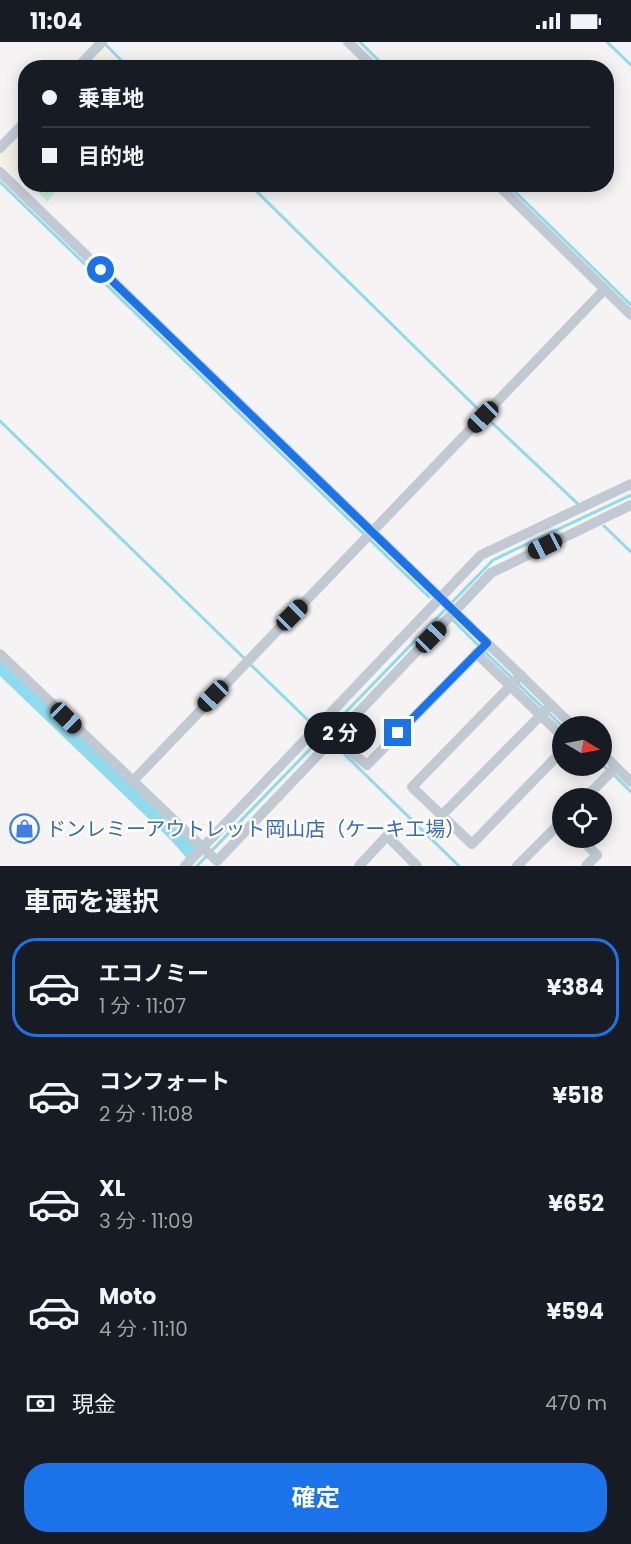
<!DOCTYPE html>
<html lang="ja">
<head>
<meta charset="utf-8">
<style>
	:root { --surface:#171b24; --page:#242831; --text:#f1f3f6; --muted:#9ea1a6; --line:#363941; --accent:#1a73e8 }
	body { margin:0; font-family:Poppins,"Noto Sans JP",sans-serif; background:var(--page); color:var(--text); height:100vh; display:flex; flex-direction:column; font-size:22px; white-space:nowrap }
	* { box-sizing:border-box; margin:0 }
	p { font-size:20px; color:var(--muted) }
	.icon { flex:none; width:33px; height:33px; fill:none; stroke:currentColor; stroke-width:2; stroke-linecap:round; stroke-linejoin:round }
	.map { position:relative; height:824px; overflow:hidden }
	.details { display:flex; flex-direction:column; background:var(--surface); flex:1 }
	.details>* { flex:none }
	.hud { position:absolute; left:18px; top:18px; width:596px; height:132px; border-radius:24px; box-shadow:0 3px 15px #0003; display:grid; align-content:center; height:132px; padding:0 24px; background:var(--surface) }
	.needle { width:39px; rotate:100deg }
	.tools { position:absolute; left:552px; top:674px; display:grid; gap:12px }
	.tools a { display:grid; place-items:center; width:60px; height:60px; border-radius:50%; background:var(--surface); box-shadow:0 3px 15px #0003; font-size:30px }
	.end { position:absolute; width:27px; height:27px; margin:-14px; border:8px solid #1a73e8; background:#fff; box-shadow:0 0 0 3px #fff }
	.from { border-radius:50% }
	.bubble { position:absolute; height:42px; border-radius:21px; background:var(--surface); box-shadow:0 3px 15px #0003; font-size:20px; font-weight:700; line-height:42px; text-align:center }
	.car { position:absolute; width:18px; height:36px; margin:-18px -9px; border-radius:8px; box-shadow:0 0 4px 2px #0007; background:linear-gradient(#222 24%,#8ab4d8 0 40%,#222 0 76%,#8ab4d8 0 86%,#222 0) }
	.hud b { display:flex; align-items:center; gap:21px; height:57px; font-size:22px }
	.hud b+b { border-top:2px solid var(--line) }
	.hud i { width:15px; height:15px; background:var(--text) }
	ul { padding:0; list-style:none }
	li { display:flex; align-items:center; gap:18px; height:99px; margin:0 12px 9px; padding:0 12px; border:3px solid transparent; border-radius:24px }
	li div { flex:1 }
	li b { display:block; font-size:22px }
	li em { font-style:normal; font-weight:700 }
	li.active { border-color:var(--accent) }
	li>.icon { width:54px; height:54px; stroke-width:1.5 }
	h2 { padding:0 24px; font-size:27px; line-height:72px }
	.pay { display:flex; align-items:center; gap:15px; height:66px; padding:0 24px; font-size:22px }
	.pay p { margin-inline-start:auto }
	.action { display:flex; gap:12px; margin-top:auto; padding:12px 24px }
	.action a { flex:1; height:69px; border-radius:24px; background:var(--accent); color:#fff; font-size:24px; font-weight:700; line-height:69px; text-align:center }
	.status { display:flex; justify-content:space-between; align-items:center; height:42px; padding:0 30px; background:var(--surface); direction:ltr }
	.status svg { height:16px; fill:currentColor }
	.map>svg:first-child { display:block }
	.green { fill:#c3f1d5 }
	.sand { fill:#f5f0e5 }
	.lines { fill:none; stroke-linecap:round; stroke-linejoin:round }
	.stream { stroke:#90daee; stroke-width:3 }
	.river { stroke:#90daee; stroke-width:16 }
	.street { stroke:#c1cad2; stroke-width:10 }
	.route { stroke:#1a73e8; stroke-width:8 }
	.labels { text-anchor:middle; stroke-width:5; stroke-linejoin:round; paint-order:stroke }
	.shop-label { font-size:20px; fill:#366cbe; stroke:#fff; text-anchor:start }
</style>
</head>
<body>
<div class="status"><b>11:04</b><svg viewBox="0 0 49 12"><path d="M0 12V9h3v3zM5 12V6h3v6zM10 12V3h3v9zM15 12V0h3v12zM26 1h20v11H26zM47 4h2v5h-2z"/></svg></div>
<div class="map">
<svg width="631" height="824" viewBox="0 0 631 824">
	<rect width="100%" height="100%" fill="#f5f3f3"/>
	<!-- green -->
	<polygon class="green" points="31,143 59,143 48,160"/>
	<!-- sand -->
	<g class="sand">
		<polygon points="103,5 116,18 106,25 83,26"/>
		<polygon points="25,84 25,120 12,133 0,121 0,111"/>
	</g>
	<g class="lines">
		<!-- stream -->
		<g class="stream">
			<polyline points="360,0 386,26"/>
			<polyline points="607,0 631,23"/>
			<polyline points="105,2 129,26"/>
			<polyline points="0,140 429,555"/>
			<polyline points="249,142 482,371"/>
			<polyline points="507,142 631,263"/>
			<polyline points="487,376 577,461"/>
			<polyline points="0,379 245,617"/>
			<polyline points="604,484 631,510"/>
			<polyline points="452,577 479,604"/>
			<polyline points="484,609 562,684"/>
			<polyline points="250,622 311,681"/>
			<polyline points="335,703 459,824"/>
			<polyline points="602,722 608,728"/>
			<polyline points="613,732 631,750"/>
			<polyline points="183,800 186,813"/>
			<polyline points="197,824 493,518 631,453"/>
		</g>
		<!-- river -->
		<polyline class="river" points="0,623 176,792 192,810"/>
		<!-- street -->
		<g class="street">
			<polyline points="348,0 375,26"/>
			<polyline points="77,26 102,0"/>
			<polyline points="0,106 26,79"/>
			<polyline points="0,130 573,684"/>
			<polyline points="497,142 631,273"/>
			<polyline points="476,611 562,694"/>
			<polyline points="0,612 217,819 491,531 631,463"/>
			<polyline points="521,633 412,745 472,802 562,709"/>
			<polyline points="335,696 367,723 487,601"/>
			<polyline points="602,711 631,740"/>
			<polyline points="132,740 605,247"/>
			<polyline points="585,756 616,725"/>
			<polyline points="441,774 551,663"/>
			<polyline points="579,795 597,813 586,824"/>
			<polyline points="185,824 481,513 631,442"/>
			<polyline points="359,824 387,794 417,824"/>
			<polyline points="517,824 562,779"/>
		</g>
	</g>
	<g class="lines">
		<!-- route -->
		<polyline class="route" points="101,228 487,601 398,691"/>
	</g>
	<!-- icons -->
	<defs>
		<symbol id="shop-ring" viewBox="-11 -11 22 22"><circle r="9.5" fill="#fff" stroke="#3f7fe0" stroke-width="1.5"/><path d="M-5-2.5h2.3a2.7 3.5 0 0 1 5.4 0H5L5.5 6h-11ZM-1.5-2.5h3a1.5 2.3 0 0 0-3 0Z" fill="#3f7fe0"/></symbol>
	</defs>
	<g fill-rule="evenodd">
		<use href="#shop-ring" x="8" y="770" width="33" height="33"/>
	</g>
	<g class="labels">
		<!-- shop labels -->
		<g class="shop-label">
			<text x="46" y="794">ドンレミーアウトレット岡山店（ケーキ工場）</text>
		</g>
	</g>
</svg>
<div class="tools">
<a><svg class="needle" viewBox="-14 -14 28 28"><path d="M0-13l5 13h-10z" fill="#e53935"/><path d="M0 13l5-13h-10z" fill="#9ea1a6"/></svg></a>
<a><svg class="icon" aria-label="locate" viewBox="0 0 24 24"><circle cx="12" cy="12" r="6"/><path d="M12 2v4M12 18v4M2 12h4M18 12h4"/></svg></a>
</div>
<i class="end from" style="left:101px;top:228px"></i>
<i class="end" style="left:398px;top:691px"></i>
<div class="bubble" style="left:304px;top:670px;width:72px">2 分</div>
<i class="car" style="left:483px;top:375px;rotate:224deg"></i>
<i class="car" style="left:545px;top:504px;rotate:244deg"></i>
<i class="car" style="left:292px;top:573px;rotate:45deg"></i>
<i class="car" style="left:431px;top:595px;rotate:44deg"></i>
<i class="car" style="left:213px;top:654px;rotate:224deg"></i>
<i class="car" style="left:66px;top:676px;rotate:134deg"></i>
<div class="hud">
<b><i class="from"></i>乗車地</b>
<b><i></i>目的地</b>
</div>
</div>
<section class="details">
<h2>車両を選択</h2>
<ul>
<li class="active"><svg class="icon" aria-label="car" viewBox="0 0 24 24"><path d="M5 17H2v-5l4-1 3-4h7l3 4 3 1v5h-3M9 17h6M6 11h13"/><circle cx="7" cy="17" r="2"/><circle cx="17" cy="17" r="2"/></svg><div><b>エコノミー</b><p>1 分 · 11:07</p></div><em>¥384</em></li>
<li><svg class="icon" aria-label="car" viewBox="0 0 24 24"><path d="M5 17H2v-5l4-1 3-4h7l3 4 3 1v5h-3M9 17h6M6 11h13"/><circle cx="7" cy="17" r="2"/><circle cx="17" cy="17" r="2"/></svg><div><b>コンフォート</b><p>2 分 · 11:08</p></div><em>¥518</em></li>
<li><svg class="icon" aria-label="car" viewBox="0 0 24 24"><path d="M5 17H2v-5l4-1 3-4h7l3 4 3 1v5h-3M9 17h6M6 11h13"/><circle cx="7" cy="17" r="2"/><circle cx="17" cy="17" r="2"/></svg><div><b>XL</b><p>3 分 · 11:09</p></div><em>¥652</em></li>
<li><svg class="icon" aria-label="car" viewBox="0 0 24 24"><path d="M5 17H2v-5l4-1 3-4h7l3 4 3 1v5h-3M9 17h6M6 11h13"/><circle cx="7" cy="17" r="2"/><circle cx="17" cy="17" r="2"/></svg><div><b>Moto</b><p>4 分 · 11:10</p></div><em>¥594</em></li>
</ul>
<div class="pay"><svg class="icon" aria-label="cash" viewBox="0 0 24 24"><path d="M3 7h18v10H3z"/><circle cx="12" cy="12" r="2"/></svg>現金<p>470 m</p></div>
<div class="action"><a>確定</a></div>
</section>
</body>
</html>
